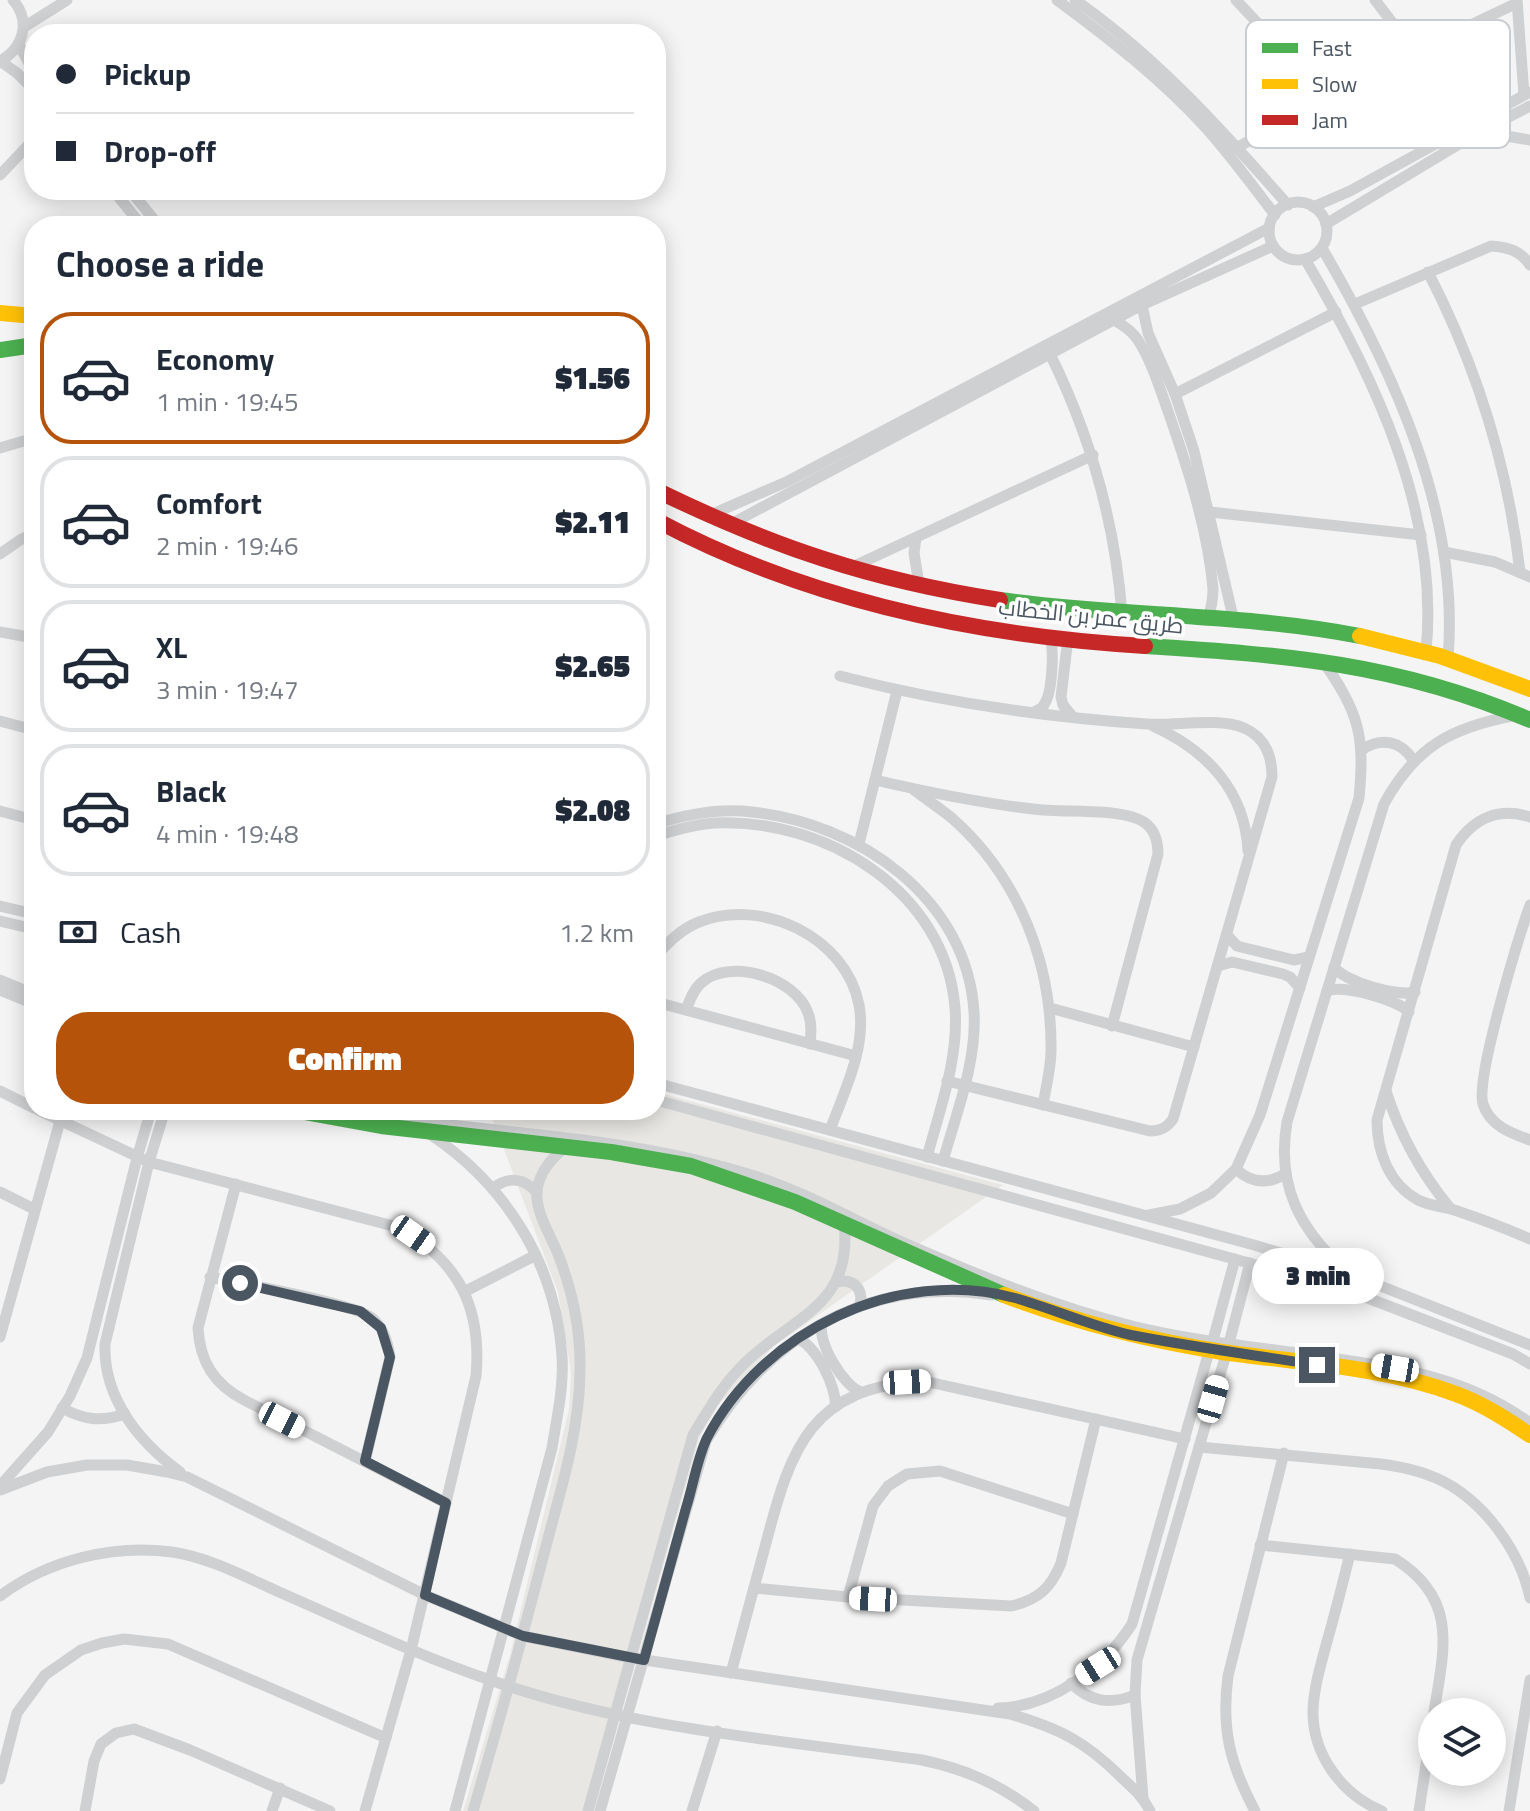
<!DOCTYPE html>
<html lang="en">
<head>
<meta charset="utf-8">
<style>
	:root { --surface:#fff; --page:#f6f6f7; --text:#1f2937; --muted:#747a83; --line:#e0e1e3; --accent:#b45309 }
	body { margin:0; font-family:"Titillium Web",Cairo,sans-serif; background:var(--page); color:var(--text); height:100vh; display:flex; flex-direction:column; font-size:30px; white-space:nowrap }
	* { box-sizing:border-box; margin:0 }
	p { font-size:26px; color:var(--muted) }
	.icon { flex:none; width:44px; height:44px; fill:none; stroke:currentColor; stroke-width:2; stroke-linecap:round; stroke-linejoin:round }
	.map { position:relative; flex:1; overflow:hidden }
	.panel { position:absolute; left:24px; top:216px; width:642px; height:904px; display:flex; flex-direction:column; background:var(--surface); border-radius:32px; box-shadow:0 4px 20px #0003 }
	.panel>* { flex:none }
	.guide { position:absolute; left:24px; top:24px; width:642px; height:176px; border-radius:32px; box-shadow:0 4px 20px #0003; display:grid; align-content:center; height:176px; padding:0 32px; background:var(--surface) }
	.tools { position:absolute; left:1418px; top:1698px; display:grid; gap:16px }
	.tools a { display:grid; place-items:center; width:88px; height:88px; border-radius:50%; background:var(--surface); box-shadow:0 4px 20px #0003; font-size:40px }
	.end { position:absolute; width:36px; height:36px; margin:-18px; border:10px solid #4a5661; background:#fff; box-shadow:0 0 0 4px #fff }
	.from { border-radius:50% }
	.bubble { position:absolute; height:56px; border-radius:28px; background:var(--surface); box-shadow:0 4px 20px #0003; font-size:26px; font-weight:800; line-height:56px; text-align:center }
	.car { position:absolute; width:24px; height:48px; margin:-24px -12px; border-radius:10px; box-shadow:0 0 6px 2px #0007; background:linear-gradient(#fff 24%,#345 0 40%,#fff 0 76%,#345 0 86%,#fff 0) }
	.guide b { display:flex; align-items:center; gap:28px; height:76px; font-size:30px }
	.guide b+b { border-top:2px solid var(--line) }
	.guide i { width:20px; height:20px; background:var(--text) }
	ul { padding:0; list-style:none }
	li { display:flex; align-items:center; gap:24px; height:132px; margin:0 16px 12px; padding:0 16px; border:4px solid var(--line); border-radius:32px }
	li div { flex:1 }
	li b { display:block; font-size:30px }
	li em { font-style:normal; font-weight:800 }
	li.current { border-color:var(--accent) }
	li>.icon { width:72px; height:72px; stroke-width:1.5 }
	h2 { padding:0 32px; font-size:36px; line-height:96px }
	.pay { display:flex; align-items:center; gap:20px; height:88px; padding:0 32px; font-size:30px }
	.pay p { margin-inline-start:auto }
	.button { display:flex; gap:16px; margin-top:auto; padding:16px 32px }
	.button a { flex:1; height:92px; border-radius:32px; background:var(--accent); color:#fff; font-size:32px; font-weight:800; line-height:92px; text-align:center }
	.map>svg:first-child { display:block }
	.commercial { fill:#e8e7e3 }
	.lines { fill:none; stroke-linecap:round; stroke-linejoin:round }
	.street { stroke:#ced0d2; stroke-width:11 }
	.fast { stroke:#4caf50; stroke-width:16 }
	.slow { stroke:#ffc107; stroke-width:16 }
	.jam { stroke:#c62828; stroke-width:16 }
	.route { stroke:#4a5661; stroke-width:10 }
	.labels { text-anchor:middle; stroke-width:7; stroke-linejoin:round; paint-order:stroke }
	.street-label { font-size:22px; fill:#4a5661; stroke:#fff }
	.key { fill:#fff; stroke:#c9ccd0; stroke-width:2 }
	.key-label { font-size:22px; fill:#4a5661 }
</style>
</head>
<body>
<div class="map">
<svg width="1530" height="1811" viewBox="0 0 1530 1811">
	<rect width="100%" height="100%" fill="#f4f4f4"/>
	<!-- commercial -->
	<polygon class="commercial" points="656,1092 1003,1185 774,1346 720,1403 700,1436 594,1811 463,1811 510,1655 569,1409 571,1373 558,1292 489,1110 656,1110"/>
	<g class="lines">
		<!-- street -->
		<g class="street">
			<path d="M1057,0C1110,39 1162,80 1206,128C1231,156 1252,185 1275,215"/>
			<path d="M1075,0C1157,57 1222,130 1288,205"/>
			<polyline points="1236,0 1295,63 1323,99"/>
			<polyline points="1375,0 1414,51"/>
			<polyline points="1517,0 1524,95"/>
			<polyline points="24,27 67,0"/>
			<polyline points="19,45 34,72"/>
			<path d="M0,61C24,48 31,21 13,0"/>
			<polyline points="0,61 17,73 34,90"/>
			<polyline points="1478,135 1500,135 1530,140"/>
			<polyline points="1238,147 1370,73 1517,3"/>
			<polyline points="0,175 34,139"/>
			<polyline points="113,190 142,226"/>
			<polyline points="130,190 159,226"/>
			<circle cx="1298" cy="231" r="29"/>
			<polyline points="1313,207 1350,191 1530,92"/>
			<polyline points="1326,224 1474,135 1530,106"/>
			<path d="M1322,248C1393,370 1460,513 1448,658"/>
			<path d="M1305,259C1374,376 1440,513 1426,651"/>
			<path d="M1428,272C1477,367 1508,466 1520,572"/>
			<path d="M1355,304L1491,246C1508,247 1521,251 1530,265"/>
			<polyline points="1142,305 1148,333 1175,394 1194,451 1234,621"/>
			<path d="M1114,320C1123,325 1132,331 1138,340C1152,362 1160,389 1169,414C1188,469 1208,530 1213,589C1213,599 1211,609 1208,619"/>
			<path d="M1050,354C1091,437 1115,521 1122,614"/>
			<polyline points="1175,394 1336,312"/>
			<polyline points="0,448 34,438"/>
			<polyline points="1210,512 1421,535"/>
			<polyline points="708,516 786,482 1269,228"/>
			<polyline points="729,525 1142,305 1273,246"/>
			<polyline points="916,538 914,553 919,584"/>
			<polyline points="1444,552 1495,562 1530,577"/>
			<polyline points="0,554 20,540 34,533"/>
			<polyline points="850,568 1093,455"/>
			<polyline points="0,632 34,638"/>
			<path d="M840,676C940,702 1044,717 1147,724C1176,726 1218,717 1244,728C1265,737 1272,756 1272,777L1173,1119C1167,1128 1160,1131 1150,1131L947,1081"/>
			<path d="M1034,712C1040,709 1042,709 1045,703C1052,692 1055,647 1049,636"/>
			<polyline points="1072,716 1063,705 1061,697 1067,646 1073,639"/>
			<polyline points="0,721 34,730"/>
			<path d="M1153,726C1206,750 1245,790 1248,851"/>
			<path d="M1363,749C1382,737 1401,741 1413,760"/>
			<path d="M875,780C927,792 979,803 1033,809C1063,813 1111,808 1138,819C1153,825 1158,839 1158,854L1112,1026"/>
			<path d="M914,790C927,800 941,809 953,819C1019,878 1052,963 1051,1050C1051,1068 1046,1087 1043,1105"/>
			<polyline points="0,811 34,820"/>
			<path d="M1530,817C1499,807 1474,818 1456,845L1377,1120C1377,1152 1389,1184 1418,1200C1430,1206 1447,1207 1460,1212C1484,1220 1507,1229 1530,1239"/>
			<path d="M656,824C687,814 720,808 752,812C858,823 967,898 974,1012C977,1062 956,1114 943,1161"/>
			<path d="M656,836C675,830 695,824 715,823C825,818 946,891 955,1008C959,1058 940,1109 927,1157"/>
			<polyline points="859,844 897,691"/>
			<path d="M1530,905C1519,936 1475,1079 1483,1104C1490,1126 1511,1133 1530,1140"/>
			<polyline points="0,906 34,914"/>
			<polyline points="0,921 34,929"/>
			<polyline points="1227,935 1237,946 1245,948 1294,960 1309,957"/>
			<path d="M656,956C668,942 681,929 699,922C762,897 846,937 859,1005C867,1047 844,1092 830,1130"/>
			<polyline points="1218,966 1232,962 1283,974 1290,977 1300,988"/>
			<path d="M1334,967C1345,982 1398,997 1415,992"/>
			<polyline points="0,980 34,994"/>
			<polyline points="0,990 34,1004"/>
			<path d="M1327,991C1342,984 1398,1000 1409,1012"/>
			<polyline points="656,1002 856,1056"/>
			<polyline points="1050,1008 1194,1047"/>
			<path d="M686,1010C690,1000 693,990 701,983C730,957 796,978 808,1013C812,1023 811,1033 810,1044"/>
			<polyline points="656,1083 1254,1245 1350,1274 1530,1345"/>
			<polyline points="0,1091 34,1108"/>
			<path d="M1386,1091C1400,1135 1420,1172 1450,1208"/>
			<polyline points="656,1100 1347,1290 1513,1354 1530,1364"/>
			<path d="M38,1110L149,1162L397,1227C459,1260 482,1308 476,1376L411,1650L365,1811"/>
			<path d="M165,1110L149,1162L105,1344C103,1398 139,1442 180,1472"/>
			<path d="M333,1110C472,1133 613,1132 748,1174C802,1190 851,1219 902,1242C977,1275 1053,1306 1132,1326C1193,1341 1256,1347 1318,1356C1396,1368 1464,1375 1530,1423"/>
			<path d="M431,1135C506,1185 556,1265 562,1356C564,1387 557,1417 552,1448L455,1811"/>
			<path d="M1236,1169C1251,1183 1267,1185 1285,1174"/>
			<path d="M236,1184L198,1328C200,1362 214,1384 244,1400L446,1503"/>
			<path d="M493,1188C509,1176 525,1178 537,1193"/>
			<polyline points="0,1192 34,1209"/>
			<path d="M1149,1215L1180,1209L1211,1193L1236,1169L1260,1115L1359,798C1365,735 1359,713 1323,661"/>
			<path d="M1346,1271C1300,1230 1276,1186 1287,1122L1384,804C1416,745 1453,727 1517,715"/>
			<path d="M210,1277C240,1283 353,1303 372,1318C384,1328 388,1342 390,1357L365,1461"/>
			<path d="M837,1282C854,1278 865,1290 859,1307"/>
			<polyline points="464,1292 536,1255"/>
			<path d="M822,1324C817,1342 844,1387 861,1392"/>
			<polyline points="0,1337 60,1121"/>
			<path d="M797,1339C815,1343 838,1389 835,1407"/>
			<polyline points="1213,1340 1235,1259"/>
			<polyline points="1229,1343 1250,1263"/>
			<path d="M62,1408C84,1420 101,1422 125,1414"/>
			<path d="M1199,1447L1381,1464C1401,1467 1418,1470 1436,1478C1482,1498 1520,1550 1530,1598"/>
			<polyline points="0,1486 48,1432 70,1396 87,1358 137,1158 151,1110"/>
			<path d="M0,1490L47,1472L87,1465H127L167,1472L187,1477L425,1595L523,1636L631,1658L1010,1714C1060,1729 1085,1741 1122,1778C1133,1788 1143,1797 1150,1811"/>
			<path d="M1260,1545L1395,1559C1459,1599 1444,1649 1434,1712"/>
			<path d="M1350,1554C1343,1582 1336,1610 1328,1638C1322,1661 1314,1685 1313,1710C1312,1754 1342,1795 1382,1811"/>
			<path d="M754,1588L848,1597L1011,1606C1038,1600 1051,1588 1061,1563L1096,1419"/>
			<path d="M0,1596C48,1560 113,1544 172,1552C212,1558 249,1579 286,1595C354,1625 422,1657 493,1681C630,1729 779,1740 922,1760C965,1769 999,1784 1034,1811"/>
			<polyline points="848,1597 873,1506 888,1486 907,1474 940,1471 1073,1514"/>
			<path d="M731,1673C743,1630 754,1586 766,1543C791,1447 811,1387 924,1381L1185,1439"/>
			<path d="M1071,1683C1090,1702 1110,1705 1135,1695"/>
			<path d="M998,1708C1052,1707 1104,1668 1132,1624L1210,1348"/>
			<polyline points="0,1779 17,1713 45,1675 81,1650 102,1643 124,1639 168,1644 386,1738"/>
			<polyline points="1143,1798 1135,1695 1137,1660 1227,1351"/>
			<polyline points="85,1811 94,1761 101,1744 116,1733 134,1729 190,1750 330,1811"/>
			<polyline points="272,1811 280,1788"/>
			<path d="M473,1811C499,1723 523,1635 546,1546C561,1489 579,1433 580,1373C581,1333 573,1292 558,1254C551,1236 535,1212 537,1191C539,1172 552,1158 566,1146"/>
			<path d="M588,1811L693,1435C707,1412 720,1389 739,1369C787,1317 854,1310 844,1223"/>
			<path d="M600,1811L706,1441C768,1337 867,1276 991,1295"/>
			<polyline points="692,1811 717,1731"/>
			<path d="M1255,1811C1230,1764 1221,1729 1228,1676L1284,1453"/>
			<polyline points="1419,1811 1432,1724"/>
			<polyline points="1509,1811 1530,1680"/>
		</g>
		<!-- fast -->
		<g class="fast">
			<polyline points="0,350 34,345"/>
			<path d="M1000,600C1119,617 1242,613 1360,636"/>
			<path d="M1145,646C1287,655 1397,663 1530,720"/>
			<polyline points="293,1110 381,1126 611,1152 691,1166 795,1202 1004,1295"/>
		</g>
		<!-- slow -->
		<g class="slow">
			<polyline points="0,313 34,316"/>
			<polyline points="1360,636 1440,656 1530,689"/>
			<path d="M1004,1295C1074,1322 1147,1340 1222,1352C1299,1363 1382,1366 1456,1394C1483,1404 1506,1419 1530,1435"/>
		</g>
		<!-- jam -->
		<g class="jam">
			<path d="M656,490C773,547 871,580 1000,600"/>
			<path d="M656,520C806,600 977,636 1145,646"/>
		</g>
	</g>
	<g class="lines">
		<!-- route -->
		<path class="route" d="M240,1283L360,1311L381,1328L390,1357L365,1461L446,1503L425,1595L523,1636L644,1660C658,1609 672,1559 686,1508C693,1486 697,1459 707,1438C763,1331 897,1266 1015,1298C1054,1309 1091,1326 1131,1335C1192,1347 1255,1355 1317,1365"/>
	</g>
	<g class="labels">
		<!-- street labels -->
		<g class="street-label">
			<text transform="translate(1091 616) rotate(6)" y="8">طريق عمر بن الخطاب</text>
		</g>
	</g>
	<!-- legend -->
	<rect x="1246" y="20" width="264" height="128" rx="12" class="key"/>
	<rect x="1262" y="43" width="36" height="10" fill="#4caf50"/>
	<rect x="1262" y="79" width="36" height="10" fill="#ffc107"/>
	<rect x="1262" y="115" width="36" height="10" fill="#c62828"/>
	<g class="key-label">
		<text x="1312" y="56">Fast</text>
		<text x="1312" y="92">Slow</text>
		<text x="1312" y="128">Jam</text>
	</g>
</svg>
<div class="tools">
<a><svg class="icon" aria-label="layers" viewBox="0 0 24 24"><path d="M12 4l9 5-9 5-9-5zM3 14l9 5 9-5"/></svg></a>
</div>
<i class="end from" style="left:240px;top:1283px"></i>
<i class="end" style="left:1317px;top:1365px"></i>
<div class="bubble" style="left:1252px;top:1248px;width:132px">3 min</div>
<i class="car" style="left:413px;top:1235px;rotate:125deg"></i>
<i class="car" style="left:1395px;top:1368px;rotate:280deg"></i>
<i class="car" style="left:907px;top:1382px;rotate:87deg"></i>
<i class="car" style="left:1213px;top:1399px;rotate:16deg"></i>
<i class="car" style="left:282px;top:1420px;rotate:117deg"></i>
<i class="car" style="left:873px;top:1599px;rotate:273deg"></i>
<i class="car" style="left:1098px;top:1666px;rotate:238deg"></i>
<div class="guide">
<b><i class="from"></i>Pickup</b>
<b><i></i>Drop-off</b>
</div>
<section class="panel">
<h2>Choose a ride</h2>
<ul>
<li class="current"><svg class="icon" aria-label="car" viewBox="0 0 24 24"><path d="M5 17H2v-5l4-1 3-4h7l3 4 3 1v5h-3M9 17h6M6 11h13"/><circle cx="7" cy="17" r="2"/><circle cx="17" cy="17" r="2"/></svg><div><b>Economy</b><p>1 min · 19:45</p></div><em>$1.56</em></li>
<li><svg class="icon" aria-label="car" viewBox="0 0 24 24"><path d="M5 17H2v-5l4-1 3-4h7l3 4 3 1v5h-3M9 17h6M6 11h13"/><circle cx="7" cy="17" r="2"/><circle cx="17" cy="17" r="2"/></svg><div><b>Comfort</b><p>2 min · 19:46</p></div><em>$2.11</em></li>
<li><svg class="icon" aria-label="car" viewBox="0 0 24 24"><path d="M5 17H2v-5l4-1 3-4h7l3 4 3 1v5h-3M9 17h6M6 11h13"/><circle cx="7" cy="17" r="2"/><circle cx="17" cy="17" r="2"/></svg><div><b>XL</b><p>3 min · 19:47</p></div><em>$2.65</em></li>
<li><svg class="icon" aria-label="car" viewBox="0 0 24 24"><path d="M5 17H2v-5l4-1 3-4h7l3 4 3 1v5h-3M9 17h6M6 11h13"/><circle cx="7" cy="17" r="2"/><circle cx="17" cy="17" r="2"/></svg><div><b>Black</b><p>4 min · 19:48</p></div><em>$2.08</em></li>
</ul>
<div class="pay"><svg class="icon" aria-label="cash" viewBox="0 0 24 24"><path d="M3 7h18v10H3z"/><circle cx="12" cy="12" r="2"/></svg>Cash<p>1.2 km</p></div>
<div class="button"><a>Confirm</a></div>
</section>
</div>
</body>
</html>
